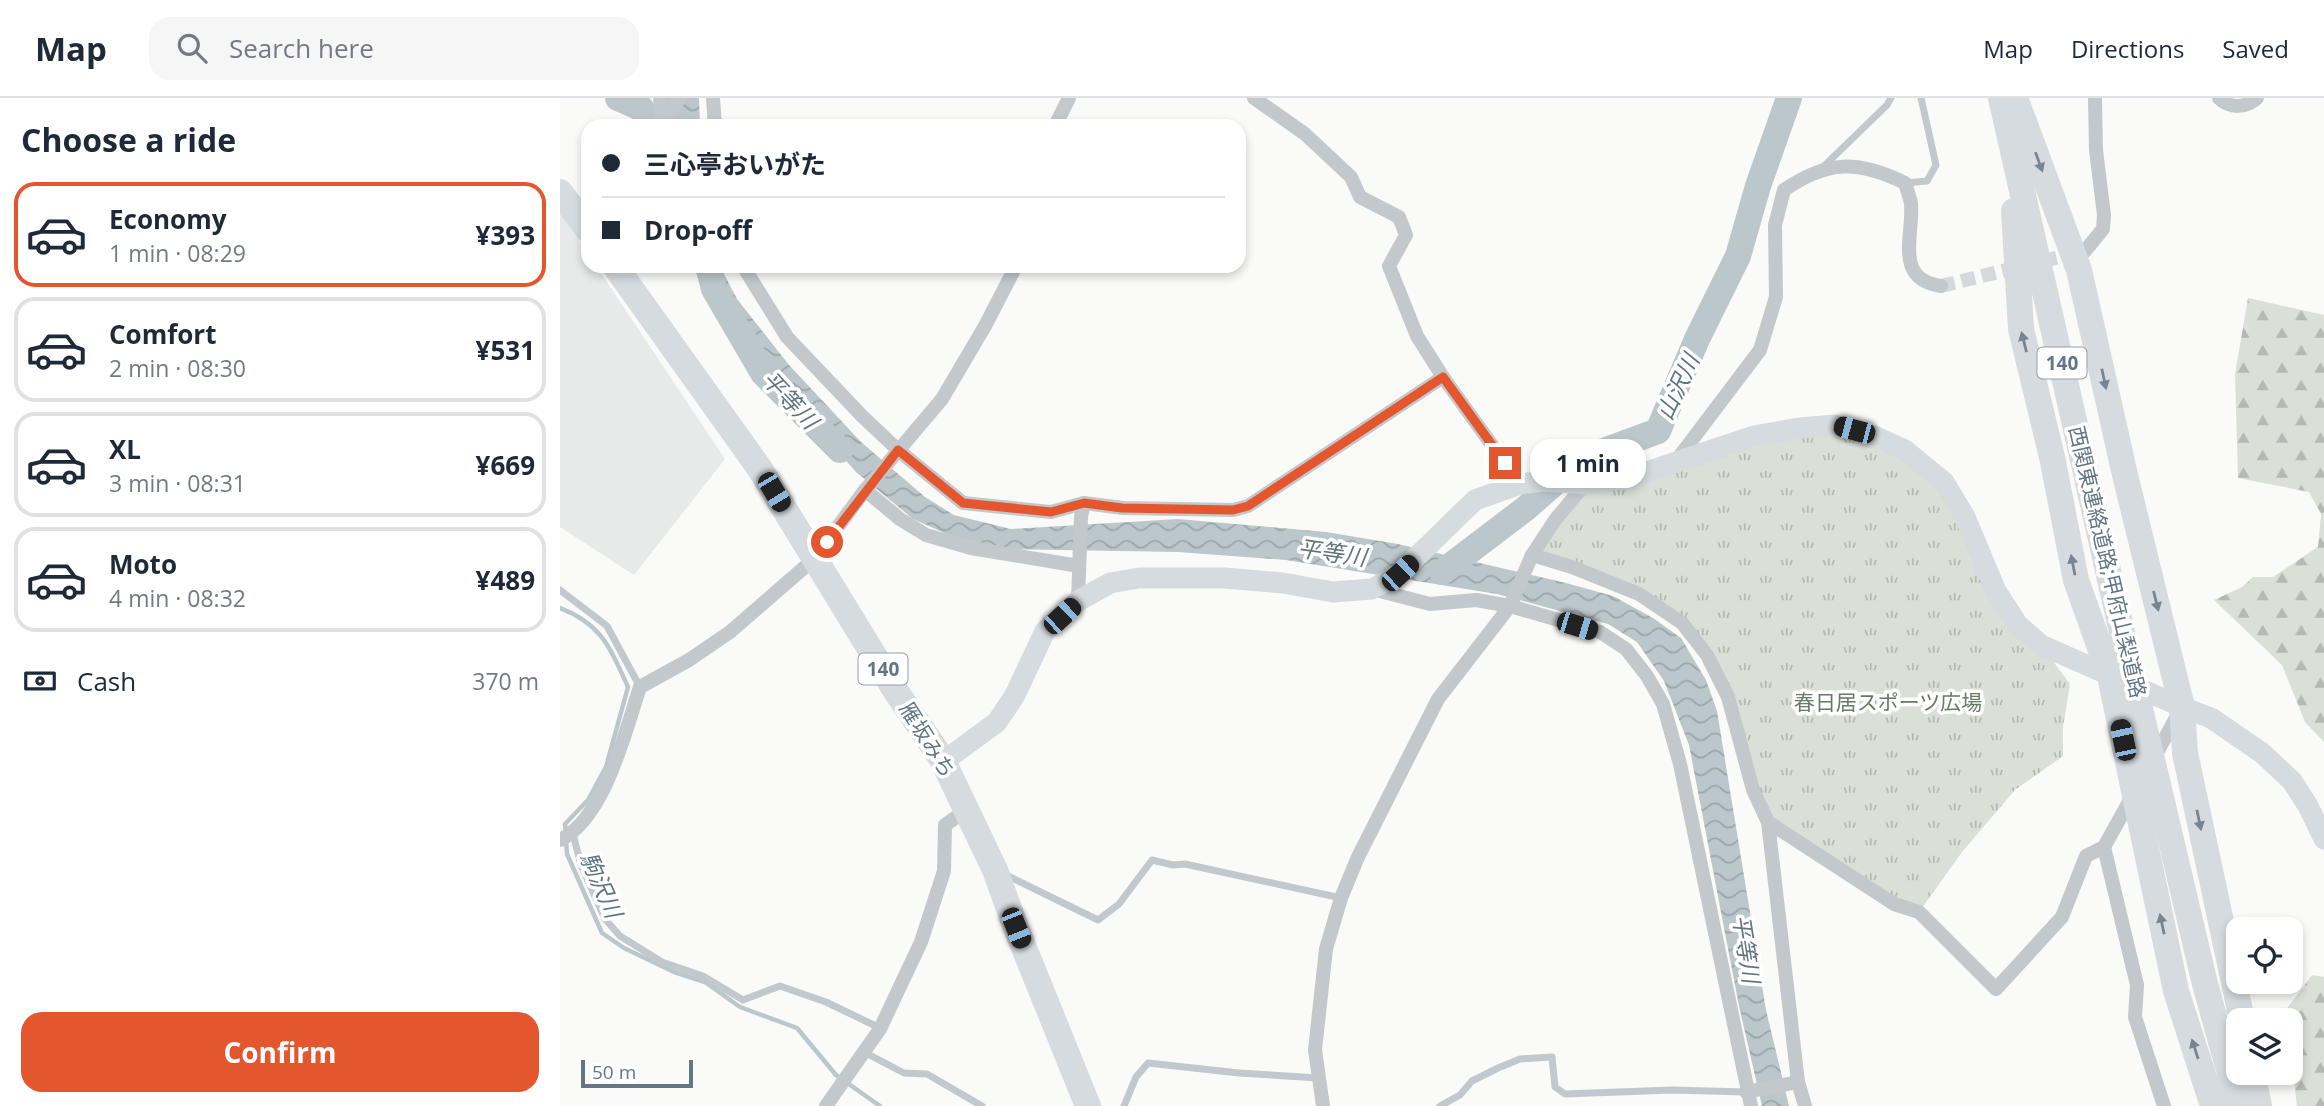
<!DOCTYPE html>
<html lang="en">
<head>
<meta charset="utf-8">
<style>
	:root { --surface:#fff; --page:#f6f6f7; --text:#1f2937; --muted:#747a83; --line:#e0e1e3; --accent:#e4572e }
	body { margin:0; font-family:"Open Sans","Noto Sans JP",sans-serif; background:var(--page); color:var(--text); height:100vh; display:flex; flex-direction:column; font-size:26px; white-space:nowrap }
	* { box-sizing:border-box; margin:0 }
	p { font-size:23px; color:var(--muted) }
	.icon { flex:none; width:38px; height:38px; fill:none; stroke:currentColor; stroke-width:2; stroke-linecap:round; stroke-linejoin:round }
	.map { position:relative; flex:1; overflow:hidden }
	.panel { display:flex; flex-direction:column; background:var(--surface); width:560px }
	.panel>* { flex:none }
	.top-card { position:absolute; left:21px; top:21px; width:665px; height:154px; border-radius:21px; box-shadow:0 4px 10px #0003; display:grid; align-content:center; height:154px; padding:0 21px; background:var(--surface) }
	.tools { position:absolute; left:1666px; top:819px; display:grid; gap:14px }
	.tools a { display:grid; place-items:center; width:77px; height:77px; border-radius:14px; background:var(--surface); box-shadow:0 4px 10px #0003; font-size:35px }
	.scale { position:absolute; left:21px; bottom:18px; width:112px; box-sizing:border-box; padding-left:7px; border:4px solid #657683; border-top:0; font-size:19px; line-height:24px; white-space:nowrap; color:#657683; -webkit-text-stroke:5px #fff; paint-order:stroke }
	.end { position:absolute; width:32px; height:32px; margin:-16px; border:9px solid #e4572e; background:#fff; box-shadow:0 0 0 4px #fff }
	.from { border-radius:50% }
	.bubble { position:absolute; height:49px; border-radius:21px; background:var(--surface); box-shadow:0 4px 10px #0003; font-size:23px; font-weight:700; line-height:49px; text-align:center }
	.car { position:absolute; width:21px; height:42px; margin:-21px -10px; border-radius:9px; box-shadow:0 0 5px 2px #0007; background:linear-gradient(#222 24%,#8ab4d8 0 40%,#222 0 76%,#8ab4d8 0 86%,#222 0) }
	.top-card b { display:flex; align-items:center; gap:24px; height:66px; font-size:26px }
	.top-card b+b { border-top:2px solid var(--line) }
	.top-card i { width:18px; height:18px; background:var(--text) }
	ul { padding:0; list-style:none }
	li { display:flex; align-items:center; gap:21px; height:105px; margin:0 14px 10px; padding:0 7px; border:4px solid var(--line); border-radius:21px }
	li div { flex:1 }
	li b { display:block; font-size:26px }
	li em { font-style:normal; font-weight:700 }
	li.selected { border-color:var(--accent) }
	li>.icon { width:63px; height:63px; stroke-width:1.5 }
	h2 { padding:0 21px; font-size:32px; line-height:84px }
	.pay { display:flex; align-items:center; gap:18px; height:77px; padding:0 21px; font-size:26px }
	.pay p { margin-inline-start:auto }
	.action { display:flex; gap:14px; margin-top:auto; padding:14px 21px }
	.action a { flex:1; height:80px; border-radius:21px; background:var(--accent); color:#fff; font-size:28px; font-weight:700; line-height:80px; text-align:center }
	header { display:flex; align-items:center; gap:42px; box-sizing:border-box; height:98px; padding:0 35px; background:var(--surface); border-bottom:2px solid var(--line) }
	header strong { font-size:33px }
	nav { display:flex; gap:38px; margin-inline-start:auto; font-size:24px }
	.search { width:490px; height:63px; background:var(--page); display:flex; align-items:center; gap:18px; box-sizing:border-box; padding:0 24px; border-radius:21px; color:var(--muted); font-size:26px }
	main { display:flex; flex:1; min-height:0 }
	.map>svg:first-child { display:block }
	.built { fill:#e8e9e9 }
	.forest { fill:url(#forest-firs) }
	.park { fill:url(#park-tufts) }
	.water { fill:url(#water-waves) }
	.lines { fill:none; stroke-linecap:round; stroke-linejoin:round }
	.stream { stroke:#bbc7cb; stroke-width:4.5 }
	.river { stroke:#bbc7cb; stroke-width:26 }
	.street-tunnel { stroke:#d5d9db; stroke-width:14; stroke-dasharray:14 7; stroke-linecap:butt }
	.lane { stroke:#c3c8cc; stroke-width:7 }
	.street { stroke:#c3c8cc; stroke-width:14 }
	.secondary { stroke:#d6dbdf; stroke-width:21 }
	.highway { stroke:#d6dbdf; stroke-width:26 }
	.oneway { fill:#768591 }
	.route { stroke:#e4572e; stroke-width:9 }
	.labels { text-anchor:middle; stroke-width:7; stroke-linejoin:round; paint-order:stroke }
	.shield { fill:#fff; stroke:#939fa8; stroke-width:2 }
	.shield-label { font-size:19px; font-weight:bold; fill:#657683 }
	.street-label { font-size:21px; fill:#657683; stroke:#fff }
	.park-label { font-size:21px; fill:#687a64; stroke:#fff }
	.water-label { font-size:23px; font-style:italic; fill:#60757c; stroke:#fff }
</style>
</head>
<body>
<header>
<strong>Map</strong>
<div class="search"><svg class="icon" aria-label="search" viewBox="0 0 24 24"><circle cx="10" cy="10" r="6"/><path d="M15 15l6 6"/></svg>Search here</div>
<nav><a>Map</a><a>Directions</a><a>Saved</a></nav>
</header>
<main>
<section class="panel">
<h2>Choose a ride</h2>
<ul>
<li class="selected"><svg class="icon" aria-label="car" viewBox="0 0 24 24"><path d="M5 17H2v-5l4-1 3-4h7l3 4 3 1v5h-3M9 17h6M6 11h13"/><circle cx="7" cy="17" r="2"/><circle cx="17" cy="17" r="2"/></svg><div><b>Economy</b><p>1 min · 08:29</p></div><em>¥393</em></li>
<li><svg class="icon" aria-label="car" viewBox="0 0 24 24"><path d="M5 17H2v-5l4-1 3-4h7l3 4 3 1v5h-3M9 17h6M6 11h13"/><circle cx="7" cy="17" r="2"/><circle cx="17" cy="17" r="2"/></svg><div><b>Comfort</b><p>2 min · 08:30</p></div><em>¥531</em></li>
<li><svg class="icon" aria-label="car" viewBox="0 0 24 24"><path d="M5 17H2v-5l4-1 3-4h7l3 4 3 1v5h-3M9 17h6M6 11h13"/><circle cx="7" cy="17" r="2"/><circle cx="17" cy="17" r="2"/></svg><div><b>XL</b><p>3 min · 08:31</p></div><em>¥669</em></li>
<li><svg class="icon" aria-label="car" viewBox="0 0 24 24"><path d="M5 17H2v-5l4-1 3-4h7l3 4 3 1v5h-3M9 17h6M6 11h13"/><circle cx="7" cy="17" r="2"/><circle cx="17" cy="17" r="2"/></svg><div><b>Moto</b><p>4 min · 08:32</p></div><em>¥489</em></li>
</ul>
<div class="pay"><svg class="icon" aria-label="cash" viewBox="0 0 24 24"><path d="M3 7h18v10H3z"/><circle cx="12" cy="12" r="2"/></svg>Cash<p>370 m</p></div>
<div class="action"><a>Confirm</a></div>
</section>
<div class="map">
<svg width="1764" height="1008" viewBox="0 0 1764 1008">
	<defs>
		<pattern id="forest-firs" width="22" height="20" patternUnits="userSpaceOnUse" patternTransform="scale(1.75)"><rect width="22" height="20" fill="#dadfd7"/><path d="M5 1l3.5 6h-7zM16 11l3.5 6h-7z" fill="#b4b9b4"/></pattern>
		<pattern id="park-tufts" width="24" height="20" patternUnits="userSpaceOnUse" patternTransform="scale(1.75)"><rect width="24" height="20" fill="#dadfd7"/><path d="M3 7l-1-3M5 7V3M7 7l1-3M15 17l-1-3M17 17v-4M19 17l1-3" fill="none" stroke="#b4b9b4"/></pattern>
		<pattern id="water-waves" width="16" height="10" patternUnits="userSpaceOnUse" patternTransform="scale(1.75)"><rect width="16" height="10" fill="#bbc7cb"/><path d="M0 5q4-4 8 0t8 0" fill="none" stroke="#9ca6aa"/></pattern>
	</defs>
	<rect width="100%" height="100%" fill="#fafaf8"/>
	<!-- built -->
	<polygon class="built" points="0,114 28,156 28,168 36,168 165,361 74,477 0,429"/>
	<!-- forest -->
	<g class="forest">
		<polygon points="1688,200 1764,217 1764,644 1745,624 1722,567 1654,502 1682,489 1693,479 1713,479 1758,449 1761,416 1749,394 1678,380 1675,276"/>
		<polygon points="1752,877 1764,879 1764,1008 1737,1008 1731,958 1731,922 1726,922 1725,913"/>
	</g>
	<!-- park -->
	<polygon class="park" points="1275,327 1367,368 1436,493 1481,547 1510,586 1503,629 1503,658 1455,692 1402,754 1359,814 1208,724 1168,599 1122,525 1079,496 972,457 1025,386"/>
	<!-- water -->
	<g class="water">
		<polygon points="104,0 139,0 140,28 106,28"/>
		<polygon points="137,168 160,168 177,201 229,267 301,344 365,399 394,417 451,431 618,421 766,434 838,446 1006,485 1053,498 1093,520 1121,540 1146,582 1157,613 1206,912 1229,1008 1202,1008 1179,908 1129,647 1104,583 1077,544 1048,526 937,496 726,462 618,454 444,451 391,438 353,421 296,374 208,275 152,200"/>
	</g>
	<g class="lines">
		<!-- stream -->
		<g class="stream">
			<path d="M0,510C42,526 50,550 68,589L46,669L28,702L5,726L6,735"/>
			<polyline points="6,743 7,756 42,835 64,850 114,874 145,884 180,909 237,930 276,977 320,1008"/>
		</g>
		<!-- river -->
		<g class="river">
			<polyline points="58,0 81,10 90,28"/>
			<polyline points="148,168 154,191 203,275 280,352"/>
			<polyline points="882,474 965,411 1022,361 1098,333 1137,241 1178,158 1198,88 1229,0"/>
		</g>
		<!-- street-tunnel -->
		<polyline class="street-tunnel" points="1381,188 1516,155"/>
		<!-- lane -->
		<g class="lane">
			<polyline points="1263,69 1327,7 1331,0"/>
			<polyline points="1345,85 1367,83 1376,67 1361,0"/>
			<polyline points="0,492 47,528 80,589"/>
			<polyline points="13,736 21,767 45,821 60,838 102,864 143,878 183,902 220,888 266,904 320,930"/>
			<polyline points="446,777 538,822 559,806 592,762 613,767 625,766 781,800"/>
			<polyline points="304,954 344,975 367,976 422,1008"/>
			<polyline points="564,1008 576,979 588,965 679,975 758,980"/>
			<polyline points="880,1008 900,997 912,983 938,970 960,961 992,959 995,989 1005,996 1112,992 1186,994"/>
		</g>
		<!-- street -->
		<g class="street">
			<polyline points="100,0 102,25"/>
			<polyline points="153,0 155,28"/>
			<polyline points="694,0 745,36 791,79 800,99 839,119 846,137 829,168 857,238 883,279 960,386"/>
			<path d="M1659,0C1670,11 1686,10 1697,0"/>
			<polyline points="100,28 120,0"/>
			<polyline points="495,28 509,0"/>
			<polyline points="1525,153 1543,131 1544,117 1536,52 1535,0"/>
			<polyline points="183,168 227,239 302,318 338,352 403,405 491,414 524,405 563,410 673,412 688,408 883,279"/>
			<path d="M1116,363L1200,252L1216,199L1215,127L1224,92C1268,62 1298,62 1345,85C1347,92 1350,99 1351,106C1354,137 1333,181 1381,188"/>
			<polyline points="305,392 340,421 366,437 411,450 519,468"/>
			<polyline points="972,457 1012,469 1079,496 1122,525 1147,557 1168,599 1193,692 1208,724 1334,806 1359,814 1436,891 1502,819 1526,758 1544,749 1574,695"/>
			<polyline points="812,491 870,506 916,502 950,508 1040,534 1066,551 1087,578 1103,606 1120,666 1191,1008"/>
			<polyline points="518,503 521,419 524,405"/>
			<polyline points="1593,662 1618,616"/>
			<polyline points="1208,724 1238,984 1245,1008"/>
			<path d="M0,742C45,720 65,634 80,589L129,562L170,534L254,461L305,392L382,301L425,228L456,168"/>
			<polyline points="1544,749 1577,887 1575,919 1604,1008"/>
			<polyline points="1186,994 1238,984"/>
			<polyline points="266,1008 320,931 361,844 384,773 385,727 408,711"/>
			<polyline points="763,1008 755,952 766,851 781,800 798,759 878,601 950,508 972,457 995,422 1025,386"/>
		</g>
		<!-- secondary -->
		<polyline class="secondary" points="382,661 395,655 437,624 455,597 485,533 518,503 550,485 579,480 664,480 723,485 773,494 812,491 840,475 915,402 960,386 985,383 1025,386 1069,380 1194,338 1239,330 1275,327 1314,338 1345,352 1384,384 1405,419 1436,493 1458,527 1481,547 1622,609 1651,620 1702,655 1732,683 1748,708 1764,741"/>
		<!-- highway -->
		<g class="highway">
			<polyline points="1441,0 1561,530 1645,886 1679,1008"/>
			<polyline points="1457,5 1519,172 1565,377 1622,609 1625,655 1682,922"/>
			<polyline points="0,94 28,132"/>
			<polyline points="1454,113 1461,231 1492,359 1516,482 1550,578 1616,893 1653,1008"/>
			<polyline points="55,168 200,371 335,592 382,661 435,772 456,830 528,1008"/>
			<polyline points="1692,975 1699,1008"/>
		</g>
	</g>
	<!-- one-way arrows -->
	<defs><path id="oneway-solid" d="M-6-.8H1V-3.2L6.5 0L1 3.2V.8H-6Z" transform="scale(1.75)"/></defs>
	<g class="oneway">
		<use href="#oneway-solid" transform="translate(1479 64) rotate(70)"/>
		<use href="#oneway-solid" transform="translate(1464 244) rotate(-104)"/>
		<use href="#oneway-solid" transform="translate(1544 281) rotate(78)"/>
		<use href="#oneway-solid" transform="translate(1513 467) rotate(-101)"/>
		<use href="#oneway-solid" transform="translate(1596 503) rotate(76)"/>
		<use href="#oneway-solid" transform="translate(1639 722) rotate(78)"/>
		<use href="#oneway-solid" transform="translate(1602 826) rotate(-102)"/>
		<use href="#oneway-solid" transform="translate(1635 951) rotate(-108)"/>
	</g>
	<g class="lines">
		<!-- route -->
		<polyline class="route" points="267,444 338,352 403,405 491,414 524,405 562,410 673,412 688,408 883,279 945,365"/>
	</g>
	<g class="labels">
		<!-- shield labels -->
		<g class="shield">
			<rect x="1477.5" y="249.5" width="49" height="31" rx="5"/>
			<rect x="298.5" y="555.5" width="49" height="31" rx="5"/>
		</g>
		<g class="shield-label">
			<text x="1502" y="272">140</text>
			<text x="323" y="578">140</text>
		</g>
		<!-- street labels -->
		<g class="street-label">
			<text transform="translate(1547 464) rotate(77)" y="7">西関東連絡道路;甲府山梨道路</text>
			<text transform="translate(367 642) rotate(58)" y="7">雁坂みち</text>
		</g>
		<!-- park labels -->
		<g class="park-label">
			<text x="1328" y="612">春日居スポーツ広場</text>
		</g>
		<!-- water labels -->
		<g class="water-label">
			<text transform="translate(1118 289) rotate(-65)" y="8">山沢川</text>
			<text transform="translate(230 302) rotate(47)" y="8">平等川</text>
			<text transform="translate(772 455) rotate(8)" y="8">平等川</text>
			<text transform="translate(41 787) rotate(66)" y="8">駒沢川</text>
			<text transform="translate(1186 851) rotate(81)" y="8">平等川</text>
		</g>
	</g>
</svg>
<div class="tools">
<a><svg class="icon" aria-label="locate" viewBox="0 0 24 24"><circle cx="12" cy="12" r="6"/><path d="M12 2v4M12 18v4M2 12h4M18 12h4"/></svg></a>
<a><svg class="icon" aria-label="layers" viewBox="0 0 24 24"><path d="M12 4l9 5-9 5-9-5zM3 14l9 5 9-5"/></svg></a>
</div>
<div class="scale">50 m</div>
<i class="end from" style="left:267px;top:444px"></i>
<i class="end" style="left:945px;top:365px"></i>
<div class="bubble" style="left:970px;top:341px;width:116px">1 min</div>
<i class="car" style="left:1294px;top:332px;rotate:285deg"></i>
<i class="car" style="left:214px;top:394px;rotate:149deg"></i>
<i class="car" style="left:840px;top:475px;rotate:47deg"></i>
<i class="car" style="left:502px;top:518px;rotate:47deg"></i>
<i class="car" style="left:1017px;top:528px;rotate:107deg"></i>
<i class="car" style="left:1563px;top:642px;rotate:348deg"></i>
<i class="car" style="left:456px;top:830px;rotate:158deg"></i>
<div class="top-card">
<b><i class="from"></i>三心亭おいがた</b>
<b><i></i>Drop-off</b>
</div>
</div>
</main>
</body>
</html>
